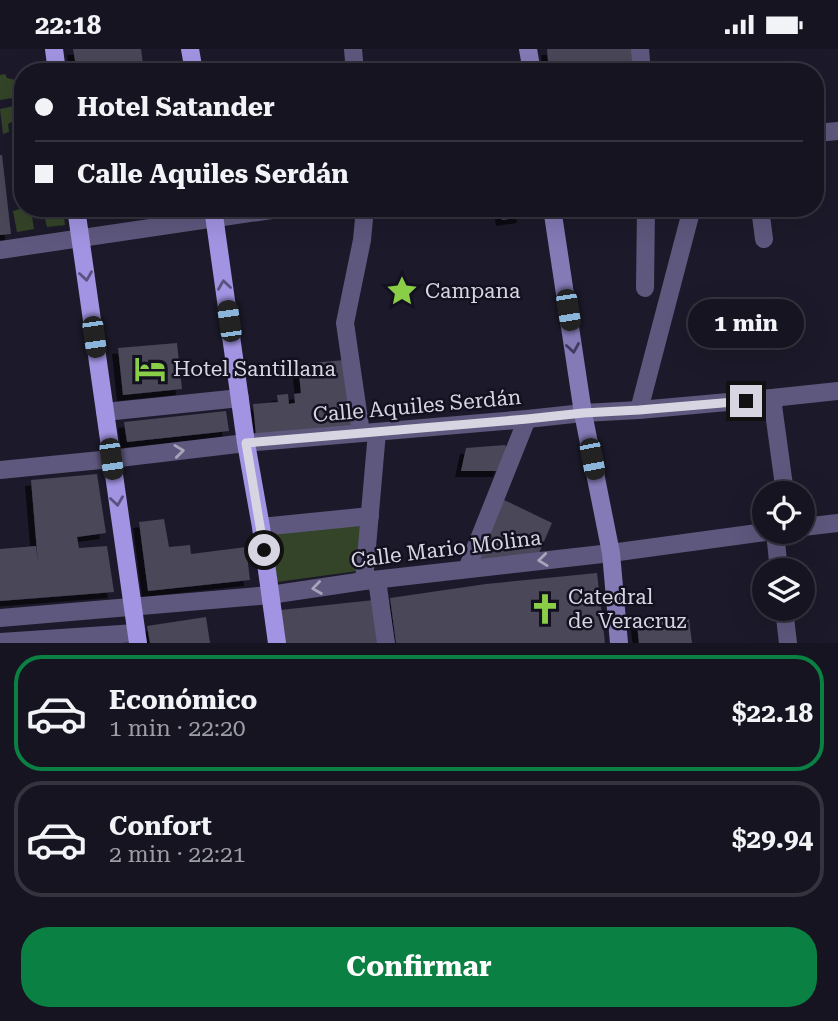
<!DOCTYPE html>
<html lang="es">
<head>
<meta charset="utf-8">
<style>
	:root { --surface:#151420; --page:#22212d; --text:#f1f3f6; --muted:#9d9ea5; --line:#34333e; --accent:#0b8043 }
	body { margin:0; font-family:"Roboto Serif",serif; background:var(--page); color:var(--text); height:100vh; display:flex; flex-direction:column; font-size:26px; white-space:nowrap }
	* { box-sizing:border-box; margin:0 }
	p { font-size:23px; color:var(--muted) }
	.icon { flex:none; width:38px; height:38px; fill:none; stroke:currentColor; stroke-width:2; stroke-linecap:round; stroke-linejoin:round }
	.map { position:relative; height:594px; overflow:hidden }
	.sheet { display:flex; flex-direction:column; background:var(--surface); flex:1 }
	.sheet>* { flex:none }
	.hud { position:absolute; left:14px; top:14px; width:810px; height:154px; border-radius:28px; box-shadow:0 7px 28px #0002,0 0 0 2px var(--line); display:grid; align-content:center; height:154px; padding:0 21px; background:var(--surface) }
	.buttons { position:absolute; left:752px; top:432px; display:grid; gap:14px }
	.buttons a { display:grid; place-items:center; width:63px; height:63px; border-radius:50%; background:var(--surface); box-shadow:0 7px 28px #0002,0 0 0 2px var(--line); font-size:35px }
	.end { position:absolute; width:32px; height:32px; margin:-16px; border:9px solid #d7d5e1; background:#111; box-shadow:0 0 0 4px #111 }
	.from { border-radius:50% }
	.bubble { position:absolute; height:49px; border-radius:24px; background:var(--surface); box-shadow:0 7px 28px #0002,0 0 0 2px var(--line); font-size:23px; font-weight:700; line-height:49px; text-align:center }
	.car { position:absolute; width:21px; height:42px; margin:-21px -10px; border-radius:9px; box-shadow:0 0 5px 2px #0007; background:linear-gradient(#222 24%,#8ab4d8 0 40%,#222 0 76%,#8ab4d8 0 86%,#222 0) }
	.hud b { display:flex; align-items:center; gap:24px; height:66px; font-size:26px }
	.hud b+b { border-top:2px solid var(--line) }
	.hud i { width:18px; height:18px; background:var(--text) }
	ul { padding:12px 0 0; list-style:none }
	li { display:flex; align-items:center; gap:21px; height:116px; margin:0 14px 10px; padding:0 7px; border:4px solid var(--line); border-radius:28px }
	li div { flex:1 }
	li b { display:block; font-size:26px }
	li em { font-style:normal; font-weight:700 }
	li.on { border-color:var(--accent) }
	li>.icon { width:63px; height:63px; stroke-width:1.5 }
	.action { display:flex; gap:14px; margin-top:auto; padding:14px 21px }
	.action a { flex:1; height:80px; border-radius:28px; background:var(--accent); color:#fff; font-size:28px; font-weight:700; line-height:80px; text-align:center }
	.status { display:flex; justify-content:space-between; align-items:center; height:49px; padding:0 35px; background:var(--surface); direction:ltr }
	.status svg { height:19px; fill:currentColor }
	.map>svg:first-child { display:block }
	.green { fill:#344428 }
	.building { fill:#494659; filter:url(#shadow) }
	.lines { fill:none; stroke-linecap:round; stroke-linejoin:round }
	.street { stroke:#5e587e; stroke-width:18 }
	.secondary { stroke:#847ab6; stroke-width:18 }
	.primary { stroke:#a294e2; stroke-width:18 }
	.oneway { stroke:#5a5281 }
	.oneway2 { stroke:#403b5c }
	.oneway3 { stroke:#a7a3b9 }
	.route { stroke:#d7d5e1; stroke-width:9 }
	.labels { text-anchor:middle; stroke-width:5; stroke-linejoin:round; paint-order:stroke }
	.poi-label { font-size:21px; fill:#d7d5e1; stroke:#131120; text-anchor:start }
	.street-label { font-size:21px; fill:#d7d5e1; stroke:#131120 }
</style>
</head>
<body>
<div class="status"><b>22:18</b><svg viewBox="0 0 49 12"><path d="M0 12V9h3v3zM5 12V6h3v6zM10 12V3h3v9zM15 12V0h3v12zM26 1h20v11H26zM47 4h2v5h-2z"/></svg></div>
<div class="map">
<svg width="838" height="594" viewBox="0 0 838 594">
	<defs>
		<filter id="shadow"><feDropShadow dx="-6" dy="6" stdDeviation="0" flood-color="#0009"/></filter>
	</defs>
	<rect width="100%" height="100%" fill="#1c1a2a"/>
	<!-- green -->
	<g class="green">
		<polygon points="5,25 7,29 15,31 18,48 0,51 0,26"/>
		<polygon points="18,56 20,68 8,75 9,83 3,85 0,60"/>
		<polygon points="23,159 27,165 32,167 34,180 17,183 13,162"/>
		<polygon points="50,159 63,159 65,176 47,178 44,166"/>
		<polygon points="370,467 365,521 277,533 272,477"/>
	</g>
	<!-- building -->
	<g class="building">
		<polygon points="73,0 141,0 144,23 77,23"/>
		<polygon points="547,0 632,0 634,23 549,23"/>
		<polygon points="0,106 2,106 11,185 0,186"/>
		<polygon points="500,159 533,159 533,161 522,163 523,168 502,171"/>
		<polygon points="177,294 182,340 123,346 118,299"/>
		<polygon points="345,311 352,378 256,387 253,355 278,353 277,346 288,345 289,355 295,354 294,345 301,344 298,315"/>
		<polygon points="226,362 229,382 127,393 124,373"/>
		<polygon points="505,396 507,398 499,422 461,422 466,399"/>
		<polygon points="97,425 106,484 77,488 79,499 107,497 114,543 0,552 0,500 36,497 38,514 31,431"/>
		<polygon points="500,449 552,474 539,504 478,511"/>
		<polygon points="164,470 169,498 190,496 191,505 246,498 250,531 148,542 139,473"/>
		<polygon points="597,524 605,594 396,594 390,549 486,535"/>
		<polygon points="374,551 380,594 285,594 280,561"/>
		<polygon points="206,568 210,594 150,594 147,577"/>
		<polygon points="689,570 692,594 639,594 637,575"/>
	</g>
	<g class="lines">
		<!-- street -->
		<g class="street">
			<polyline points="353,0 355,23"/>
			<polyline points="640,0 642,23"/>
			<polyline points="816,84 838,82"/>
			<polyline points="760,159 764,190"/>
			<polyline points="0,201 285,159"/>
			<polyline points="645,239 646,159"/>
			<polyline points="772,349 785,444"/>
			<polyline points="639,361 692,159"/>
			<polyline points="105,363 240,349"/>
			<polyline points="361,384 345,274 362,191 365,159"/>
			<polyline points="0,421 111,410 246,394 527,370 583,364 639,361 772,349 838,342"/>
			<polyline points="261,478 370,467"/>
			<polyline points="803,478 838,474"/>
			<polyline points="775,483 779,522"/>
			<polyline points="467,520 527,370"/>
			<polyline points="377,531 386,594"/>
			<polyline points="364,532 377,383"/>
			<polyline points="784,560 788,594"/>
			<polyline points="0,569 270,546 364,532 611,504 765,483"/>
			<polyline points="0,593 136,584"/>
		</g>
		<!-- secondary -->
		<g class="secondary">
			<polyline points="528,0 532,23"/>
			<polyline points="552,159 583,364 611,504 619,594"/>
		</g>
		<!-- primary -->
		<g class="primary">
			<polyline points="54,0 57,23"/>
			<polyline points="190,0 194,23"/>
			<polyline points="76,159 138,594"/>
			<polyline points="213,159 246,394 261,478 277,594"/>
		</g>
	</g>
	<!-- one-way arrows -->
	<defs><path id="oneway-chevron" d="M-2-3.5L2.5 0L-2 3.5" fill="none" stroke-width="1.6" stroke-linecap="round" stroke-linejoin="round" transform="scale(1.75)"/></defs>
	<g class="oneway">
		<use href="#oneway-chevron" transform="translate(86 227) rotate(82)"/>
		<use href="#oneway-chevron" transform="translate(224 236) rotate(-98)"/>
		<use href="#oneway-chevron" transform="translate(117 452) rotate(82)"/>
	</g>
	<use class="oneway2" href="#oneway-chevron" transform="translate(573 299) rotate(81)"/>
	<g class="oneway3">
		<use href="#oneway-chevron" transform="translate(179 402) rotate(-7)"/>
		<use href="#oneway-chevron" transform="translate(543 511) rotate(173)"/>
		<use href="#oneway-chevron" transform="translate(317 539) rotate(172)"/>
	</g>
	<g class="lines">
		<!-- route -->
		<polyline class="route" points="264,501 246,394 527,370 583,364 639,361 746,352"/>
	</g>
	<!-- icons -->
	<defs>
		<symbol id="sight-bare" viewBox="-9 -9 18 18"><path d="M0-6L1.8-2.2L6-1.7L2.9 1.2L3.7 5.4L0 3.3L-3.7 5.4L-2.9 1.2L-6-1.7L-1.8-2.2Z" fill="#8ace47" stroke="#131120" stroke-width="2.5" paint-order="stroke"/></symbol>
		<symbol id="hotel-bare" viewBox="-9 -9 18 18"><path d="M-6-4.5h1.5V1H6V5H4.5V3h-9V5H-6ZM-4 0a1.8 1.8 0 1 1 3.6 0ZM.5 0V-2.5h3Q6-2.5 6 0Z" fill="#8ace47" stroke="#131120" stroke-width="2.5" paint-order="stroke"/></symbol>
		<symbol id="church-bare" viewBox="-9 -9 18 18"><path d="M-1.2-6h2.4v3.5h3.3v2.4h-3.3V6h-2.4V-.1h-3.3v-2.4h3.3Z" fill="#8ace47" stroke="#131120" stroke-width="2.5" paint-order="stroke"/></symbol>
	</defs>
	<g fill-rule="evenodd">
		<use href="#sight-bare" x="380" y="220" width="44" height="44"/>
		<use href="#hotel-bare" x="128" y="298" width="44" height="44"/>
		<use href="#church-bare" x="523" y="538" width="44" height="44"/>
	</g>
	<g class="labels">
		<!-- poi labels -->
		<g class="poi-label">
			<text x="425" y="249">Campana</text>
			<text x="173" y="327">Hotel Santillana</text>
			<text x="568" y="555">Catedral<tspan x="568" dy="24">de Veracruz</tspan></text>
		</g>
		<!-- street labels -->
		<g class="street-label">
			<text transform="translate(417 357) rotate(-5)" y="7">Calle Aquiles Serdán</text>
			<text transform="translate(446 500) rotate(-7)" y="7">Calle Mario Molina</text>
		</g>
	</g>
</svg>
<div class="buttons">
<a><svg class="icon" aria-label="locate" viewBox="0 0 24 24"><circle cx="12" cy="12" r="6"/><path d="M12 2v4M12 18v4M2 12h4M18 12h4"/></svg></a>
<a><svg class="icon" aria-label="layers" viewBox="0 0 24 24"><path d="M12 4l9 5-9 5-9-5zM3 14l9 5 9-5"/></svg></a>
</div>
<i class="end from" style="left:264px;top:501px"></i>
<i class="end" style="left:746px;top:352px"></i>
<div class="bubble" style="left:688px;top:250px;width:116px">1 min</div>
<i class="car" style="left:568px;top:261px;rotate:171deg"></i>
<i class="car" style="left:229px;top:272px;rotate:352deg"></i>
<i class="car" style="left:94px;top:288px;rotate:172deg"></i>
<i class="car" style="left:111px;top:410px;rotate:172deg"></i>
<i class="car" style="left:592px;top:410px;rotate:169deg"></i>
<div class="hud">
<b><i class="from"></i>Hotel Satander</b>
<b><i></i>Calle Aquiles Serdán</b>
</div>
</div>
<section class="sheet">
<ul>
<li class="on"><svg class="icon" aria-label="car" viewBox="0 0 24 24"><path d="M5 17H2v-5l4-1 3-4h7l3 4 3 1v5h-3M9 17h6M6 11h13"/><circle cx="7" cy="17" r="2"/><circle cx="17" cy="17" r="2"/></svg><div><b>Económico</b><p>1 min · 22:20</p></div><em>$22.18</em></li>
<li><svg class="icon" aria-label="car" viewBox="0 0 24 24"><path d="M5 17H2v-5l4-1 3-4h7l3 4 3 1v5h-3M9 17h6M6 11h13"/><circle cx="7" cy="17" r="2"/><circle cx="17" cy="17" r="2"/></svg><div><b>Confort</b><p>2 min · 22:21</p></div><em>$29.94</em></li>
</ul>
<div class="action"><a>Confirmar</a></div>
</section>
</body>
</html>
